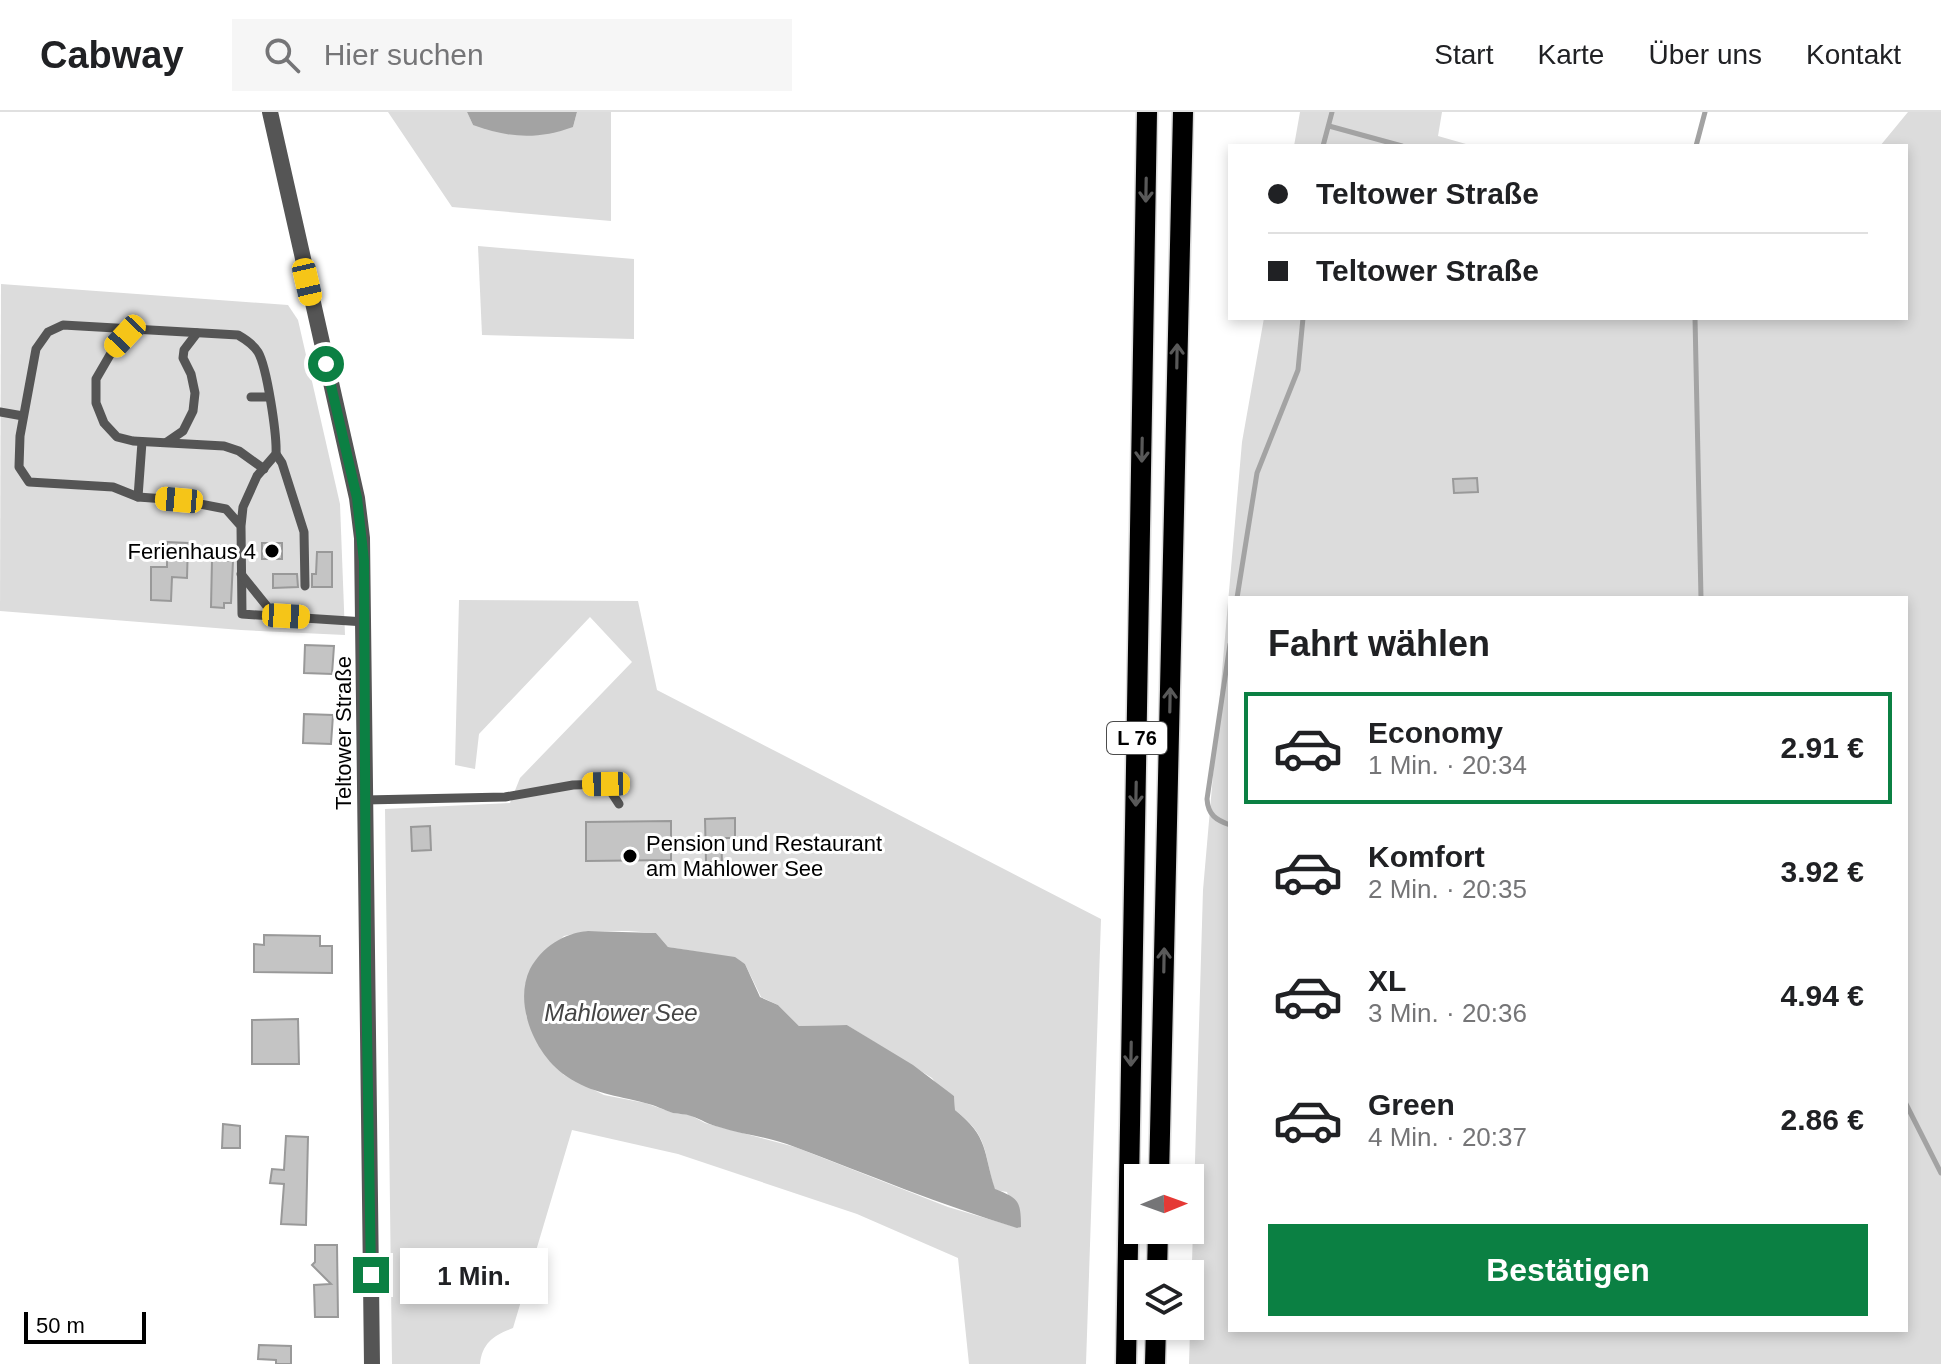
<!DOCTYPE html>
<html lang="de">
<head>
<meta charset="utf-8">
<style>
	:root { --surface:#fff; --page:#f6f6f6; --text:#202124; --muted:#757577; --line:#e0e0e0; --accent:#0b8043 }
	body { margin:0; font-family:Helvetica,sans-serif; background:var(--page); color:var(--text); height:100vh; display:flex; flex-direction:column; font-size:30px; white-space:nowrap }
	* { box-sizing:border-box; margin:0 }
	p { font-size:26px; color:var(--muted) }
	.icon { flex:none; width:44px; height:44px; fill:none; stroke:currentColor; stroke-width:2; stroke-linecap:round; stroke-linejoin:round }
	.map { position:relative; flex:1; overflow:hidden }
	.drawer { position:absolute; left:1228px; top:484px; width:680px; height:736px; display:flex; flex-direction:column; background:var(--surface); border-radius:0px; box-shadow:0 4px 12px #0003 }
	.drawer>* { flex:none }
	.hud { position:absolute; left:1228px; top:32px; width:680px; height:176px; border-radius:0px; box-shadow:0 4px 12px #0003; display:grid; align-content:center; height:176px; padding:0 40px; background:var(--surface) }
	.needle { width:52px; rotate:89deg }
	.buttons { position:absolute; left:1124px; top:1052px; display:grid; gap:16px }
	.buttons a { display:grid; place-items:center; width:80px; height:80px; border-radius:0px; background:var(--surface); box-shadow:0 4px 12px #0003; font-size:40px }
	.scale { position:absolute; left:24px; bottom:20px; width:122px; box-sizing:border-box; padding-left:8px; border:4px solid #000; border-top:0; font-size:22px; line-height:28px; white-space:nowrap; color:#000; -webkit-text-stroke:6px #fff; paint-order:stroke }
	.end { position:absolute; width:36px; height:36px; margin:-18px; border:10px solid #0b8043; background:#fff; box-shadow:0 0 0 4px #fff }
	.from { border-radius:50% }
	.bubble { position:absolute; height:56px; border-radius:0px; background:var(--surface); box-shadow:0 4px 12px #0003; font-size:26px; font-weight:600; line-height:56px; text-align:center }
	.car { position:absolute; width:24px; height:48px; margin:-24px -12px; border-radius:10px; box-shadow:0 0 6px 2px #0007; background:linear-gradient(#f5c518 24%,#345 0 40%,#f5c518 0 76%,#345 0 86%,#f5c518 0) }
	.hud b { display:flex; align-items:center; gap:28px; height:76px; font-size:30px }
	.hud b+b { border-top:2px solid var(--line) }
	.hud i { width:20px; height:20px; background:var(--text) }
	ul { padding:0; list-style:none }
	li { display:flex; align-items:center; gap:24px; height:112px; margin:0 16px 12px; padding:0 24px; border:4px solid transparent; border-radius:0px }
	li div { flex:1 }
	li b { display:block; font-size:30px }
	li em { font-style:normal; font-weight:600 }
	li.current { border-color:var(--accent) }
	li>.icon { width:72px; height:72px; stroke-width:1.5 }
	h2 { padding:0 40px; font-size:36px; line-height:96px }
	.cta { display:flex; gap:16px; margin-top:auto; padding:16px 40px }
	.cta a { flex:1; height:92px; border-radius:0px; background:var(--accent); color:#fff; font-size:32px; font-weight:600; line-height:92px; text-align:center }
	header { display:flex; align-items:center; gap:48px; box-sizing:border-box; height:112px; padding:0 40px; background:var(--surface); border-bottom:2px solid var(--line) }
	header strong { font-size:38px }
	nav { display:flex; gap:44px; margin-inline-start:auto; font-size:28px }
	.search { width:560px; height:72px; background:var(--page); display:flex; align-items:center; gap:20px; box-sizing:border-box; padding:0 28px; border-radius:0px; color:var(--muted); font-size:30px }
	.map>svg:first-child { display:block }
	.green { fill:#dcdcdc; fill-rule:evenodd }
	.water { fill:#a3a3a3 }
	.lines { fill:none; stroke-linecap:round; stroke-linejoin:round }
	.stream { stroke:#a3a3a3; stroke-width:5 }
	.building { fill:#c4c4c4; stroke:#999; stroke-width:2 }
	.primary-casing { stroke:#dbdbdb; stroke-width:23 }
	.lane { stroke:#555; stroke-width:9 }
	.street { stroke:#555; stroke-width:16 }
	.primary { stroke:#000; stroke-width:20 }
	.oneway { stroke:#595959 }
	.route { stroke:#0b8043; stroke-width:10 }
	.poi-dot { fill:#000; stroke:#fff; stroke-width:3 }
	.labels { text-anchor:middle; stroke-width:6; stroke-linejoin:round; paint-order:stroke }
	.shield { fill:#fff; stroke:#4c4c4c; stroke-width:2 }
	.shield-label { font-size:20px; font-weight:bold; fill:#000 }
	.poi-label { font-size:22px; fill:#000; stroke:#fff; text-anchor:end }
	.street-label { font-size:22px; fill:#000; stroke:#fff }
	.water-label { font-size:24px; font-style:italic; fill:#444; stroke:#fff }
</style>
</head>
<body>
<header>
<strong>Cabway</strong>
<div class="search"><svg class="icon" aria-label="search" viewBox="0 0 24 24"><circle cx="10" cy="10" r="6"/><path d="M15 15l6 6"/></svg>Hier suchen</div>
<nav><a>Start</a><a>Karte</a><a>Über uns</a><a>Kontakt</a></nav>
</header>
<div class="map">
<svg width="1941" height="1252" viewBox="0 0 1941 1252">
	<rect width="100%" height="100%" fill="#fff"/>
	<!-- green -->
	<g class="green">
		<polygon points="388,0 467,0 473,13 573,15 577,0 611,0 611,109 452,95"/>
		<polygon points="1300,0 1442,0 1438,24 1473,34 1294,34"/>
		<path d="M1908,0H1941V1252H1189L1203,778L1242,330L1264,206H1906V34H1880ZM1230,486H1906V1218H1230Z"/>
		<polygon points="478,134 634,147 634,227 482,223"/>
		<polygon points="1,172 288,193 298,208 340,392 345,523 241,518 0,499"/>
		<path d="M459,488L638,489L657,578L1101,807L1086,1252H969L958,1146L857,1102L678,1042L572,1018L513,1216C494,1223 482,1231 480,1252H392L385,697L510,691L520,666L632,550L590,505L479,622L475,657L455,653ZM628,819L656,821L668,835L735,846L745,852L761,885L778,893L799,914L847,913L932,966L939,975L954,984L955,998C990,1025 983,1040 995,1078L1007,1080L1019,1116L948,1095L795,1035L705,1011L690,1003L674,1001L645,991L604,983L564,963L546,943L526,904L525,874L531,856L564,824L588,819Z"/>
	</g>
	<!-- water -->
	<g class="water">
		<path d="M467,0H577L573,15C537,28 509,26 473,13Z"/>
		<path d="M588,819L656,821L668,835L735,845L745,852L760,885L778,893L799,914L847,913L913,953L954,984L955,998C989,1025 983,1040 995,1077C1018,1086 1021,1088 1021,1115L1017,1116C941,1093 869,1063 795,1035C770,1025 744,1023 719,1015C709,1013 701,1007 691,1004C686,1002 679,1002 673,1001C664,998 655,993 645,991C615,983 593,982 566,964C535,943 513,892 530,857C542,835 564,821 588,819Z"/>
	</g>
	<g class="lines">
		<!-- stream -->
		<g class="stream">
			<polyline points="1329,14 1402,34"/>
			<polyline points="1323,34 1332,0"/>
			<polyline points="1696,34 1705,0"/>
			<polyline points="1695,206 1701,486"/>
			<polyline points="1237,486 1257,361 1298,258 1303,206"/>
			<path d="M1230,532L1207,687C1208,703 1216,708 1230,713"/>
			<polyline points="1906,992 1941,1061"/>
		</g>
	</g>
	<!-- building -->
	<g class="building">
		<polygon points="1477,366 1478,380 1454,381 1453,367"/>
		<polygon points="167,430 188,431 187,466 172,465 171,489 151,488 151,455 167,455"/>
		<rect x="262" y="431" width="20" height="16"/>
		<polygon points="317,440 332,440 332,475 312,475 312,462 316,462"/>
		<polygon points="212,448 233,449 231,491 224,491 224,496 211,495"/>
		<polygon points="273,462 297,462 298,475 273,476"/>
		<polygon points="305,533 334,534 332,562 304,561"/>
		<polygon points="304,602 333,603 331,632 303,631"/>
		<polygon points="735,706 735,726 721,726 722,750 706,750 705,707"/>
		<polygon points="671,709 671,748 586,749 586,710"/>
		<polygon points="430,714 431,738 412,739 411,715"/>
		<polygon points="264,823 320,824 320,834 332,834 332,861 254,860 254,832 264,833"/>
		<polygon points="298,907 299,952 252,952 252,908"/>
		<polygon points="223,1012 240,1014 240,1036 222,1036"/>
		<polygon points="286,1024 308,1025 306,1113 281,1112 284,1072 270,1071 272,1057 284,1058"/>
		<polygon points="315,1133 337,1133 338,1205 315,1205 314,1173 331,1172 312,1153 315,1150"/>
		<polygon points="259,1233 291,1234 291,1252 276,1252 276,1248 258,1247"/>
	</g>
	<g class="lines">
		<defs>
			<g id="primary">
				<polyline points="1159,1066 1183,0"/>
				<polyline points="1157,1162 1158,1118"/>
				<polyline points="1126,1252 1147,0"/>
				<polyline points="1155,1252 1156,1214"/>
			</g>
		</defs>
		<!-- primary casing -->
		<use href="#primary" class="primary-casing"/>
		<!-- lane -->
		<g class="lane">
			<polyline points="133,217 114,236 96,267 96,291 104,311 117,325 133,329 224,334 239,339 264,357"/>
			<polyline points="251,285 269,285"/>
			<polyline points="0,300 23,304"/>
			<polyline points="167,330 183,319 193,299 195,281 191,262 183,246 184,238 197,221"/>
			<polyline points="276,342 282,351 304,420 305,474"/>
			<polyline points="138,385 142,330"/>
			<path d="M241,414L243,395L257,364L276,342C277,323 267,255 258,240C253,232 245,227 238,223L63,213L48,220L36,237L20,324L19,355L29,370L113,375L138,385L179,388L226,397L241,414L242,502L365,510"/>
			<polyline points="241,462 274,503"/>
			<polyline points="365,688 505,685 573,673 606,672 619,692"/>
		</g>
		<!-- street -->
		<polyline class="street" points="270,0 357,386 362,426 372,1252"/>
		<!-- primary -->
		<use href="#primary" class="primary"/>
	</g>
	<!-- one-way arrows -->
	<defs><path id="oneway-shaft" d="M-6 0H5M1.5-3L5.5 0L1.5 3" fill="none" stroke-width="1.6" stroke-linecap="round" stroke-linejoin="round" transform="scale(2)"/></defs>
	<g class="oneway">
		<use href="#oneway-shaft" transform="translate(1146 78) rotate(91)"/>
		<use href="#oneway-shaft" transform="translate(1177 244) rotate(-89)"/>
		<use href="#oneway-shaft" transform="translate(1142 338) rotate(91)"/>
		<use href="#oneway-shaft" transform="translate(1170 588) rotate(-89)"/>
		<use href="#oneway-shaft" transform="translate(1136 682) rotate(91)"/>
		<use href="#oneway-shaft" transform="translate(1164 848) rotate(-89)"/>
		<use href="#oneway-shaft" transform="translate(1131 942) rotate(91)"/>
	</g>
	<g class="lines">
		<!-- route -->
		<polyline class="route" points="326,252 357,386 364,449 366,858 371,1163"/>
	</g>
	<!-- markers -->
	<g class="poi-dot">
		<circle cx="272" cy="439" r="8"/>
		<circle cx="630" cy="744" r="8"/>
	</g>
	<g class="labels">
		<!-- shield labels -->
		<rect class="shield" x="1107" y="610" width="60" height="32" rx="6"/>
		<g class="shield-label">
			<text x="1137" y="633">L 76</text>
		</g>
		<!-- poi labels -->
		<g class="poi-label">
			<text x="256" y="447">Ferienhaus 4</text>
			<text x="646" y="739" text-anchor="start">Pension und Restaurant<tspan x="646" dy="25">am Mahlower See</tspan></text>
		</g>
		<!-- street labels -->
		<g class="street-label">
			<text transform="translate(343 621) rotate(-90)" y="8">Teltower Straße</text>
		</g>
		<!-- water labels -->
		<g class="water-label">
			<text x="621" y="909">Mahlower See</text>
		</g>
	</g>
</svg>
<div class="buttons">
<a><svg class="needle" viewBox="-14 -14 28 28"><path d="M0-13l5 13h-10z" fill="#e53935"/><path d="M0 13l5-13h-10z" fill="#757577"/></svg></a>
<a><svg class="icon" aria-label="layers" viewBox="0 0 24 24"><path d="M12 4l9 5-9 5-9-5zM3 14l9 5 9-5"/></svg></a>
</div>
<div class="scale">50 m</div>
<i class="end from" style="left:326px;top:252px"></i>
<i class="end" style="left:371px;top:1163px"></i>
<div class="bubble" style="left:400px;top:1136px;width:148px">1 Min.</div>
<i class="car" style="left:307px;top:170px;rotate:167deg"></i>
<i class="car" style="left:125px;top:224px;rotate:223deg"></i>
<i class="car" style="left:179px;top:388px;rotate:275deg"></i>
<i class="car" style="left:286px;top:504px;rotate:93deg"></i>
<i class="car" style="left:606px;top:672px;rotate:269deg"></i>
<div class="hud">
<b><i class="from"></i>Teltower Straße</b>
<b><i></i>Teltower Straße</b>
</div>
<section class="drawer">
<h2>Fahrt wählen</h2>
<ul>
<li class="current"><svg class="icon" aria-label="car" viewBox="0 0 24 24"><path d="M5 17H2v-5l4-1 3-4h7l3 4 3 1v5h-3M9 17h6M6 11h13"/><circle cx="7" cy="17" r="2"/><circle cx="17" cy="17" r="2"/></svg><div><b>Economy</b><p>1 Min. · 20:34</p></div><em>2.91 €</em></li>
<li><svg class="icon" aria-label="car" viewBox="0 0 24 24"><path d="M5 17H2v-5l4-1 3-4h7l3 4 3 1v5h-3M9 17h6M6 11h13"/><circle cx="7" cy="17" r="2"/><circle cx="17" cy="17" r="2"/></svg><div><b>Komfort</b><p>2 Min. · 20:35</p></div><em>3.92 €</em></li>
<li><svg class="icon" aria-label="car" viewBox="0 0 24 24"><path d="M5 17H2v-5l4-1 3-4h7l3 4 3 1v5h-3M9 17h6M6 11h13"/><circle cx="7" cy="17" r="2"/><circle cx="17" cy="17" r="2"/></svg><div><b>XL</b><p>3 Min. · 20:36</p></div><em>4.94 €</em></li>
<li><svg class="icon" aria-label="car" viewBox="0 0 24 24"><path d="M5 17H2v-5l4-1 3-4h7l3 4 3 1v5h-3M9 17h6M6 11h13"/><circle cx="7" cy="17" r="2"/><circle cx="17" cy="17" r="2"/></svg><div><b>Green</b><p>4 Min. · 20:37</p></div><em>2.86 €</em></li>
</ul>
<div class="cta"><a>Bestätigen</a></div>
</section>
</div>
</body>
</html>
